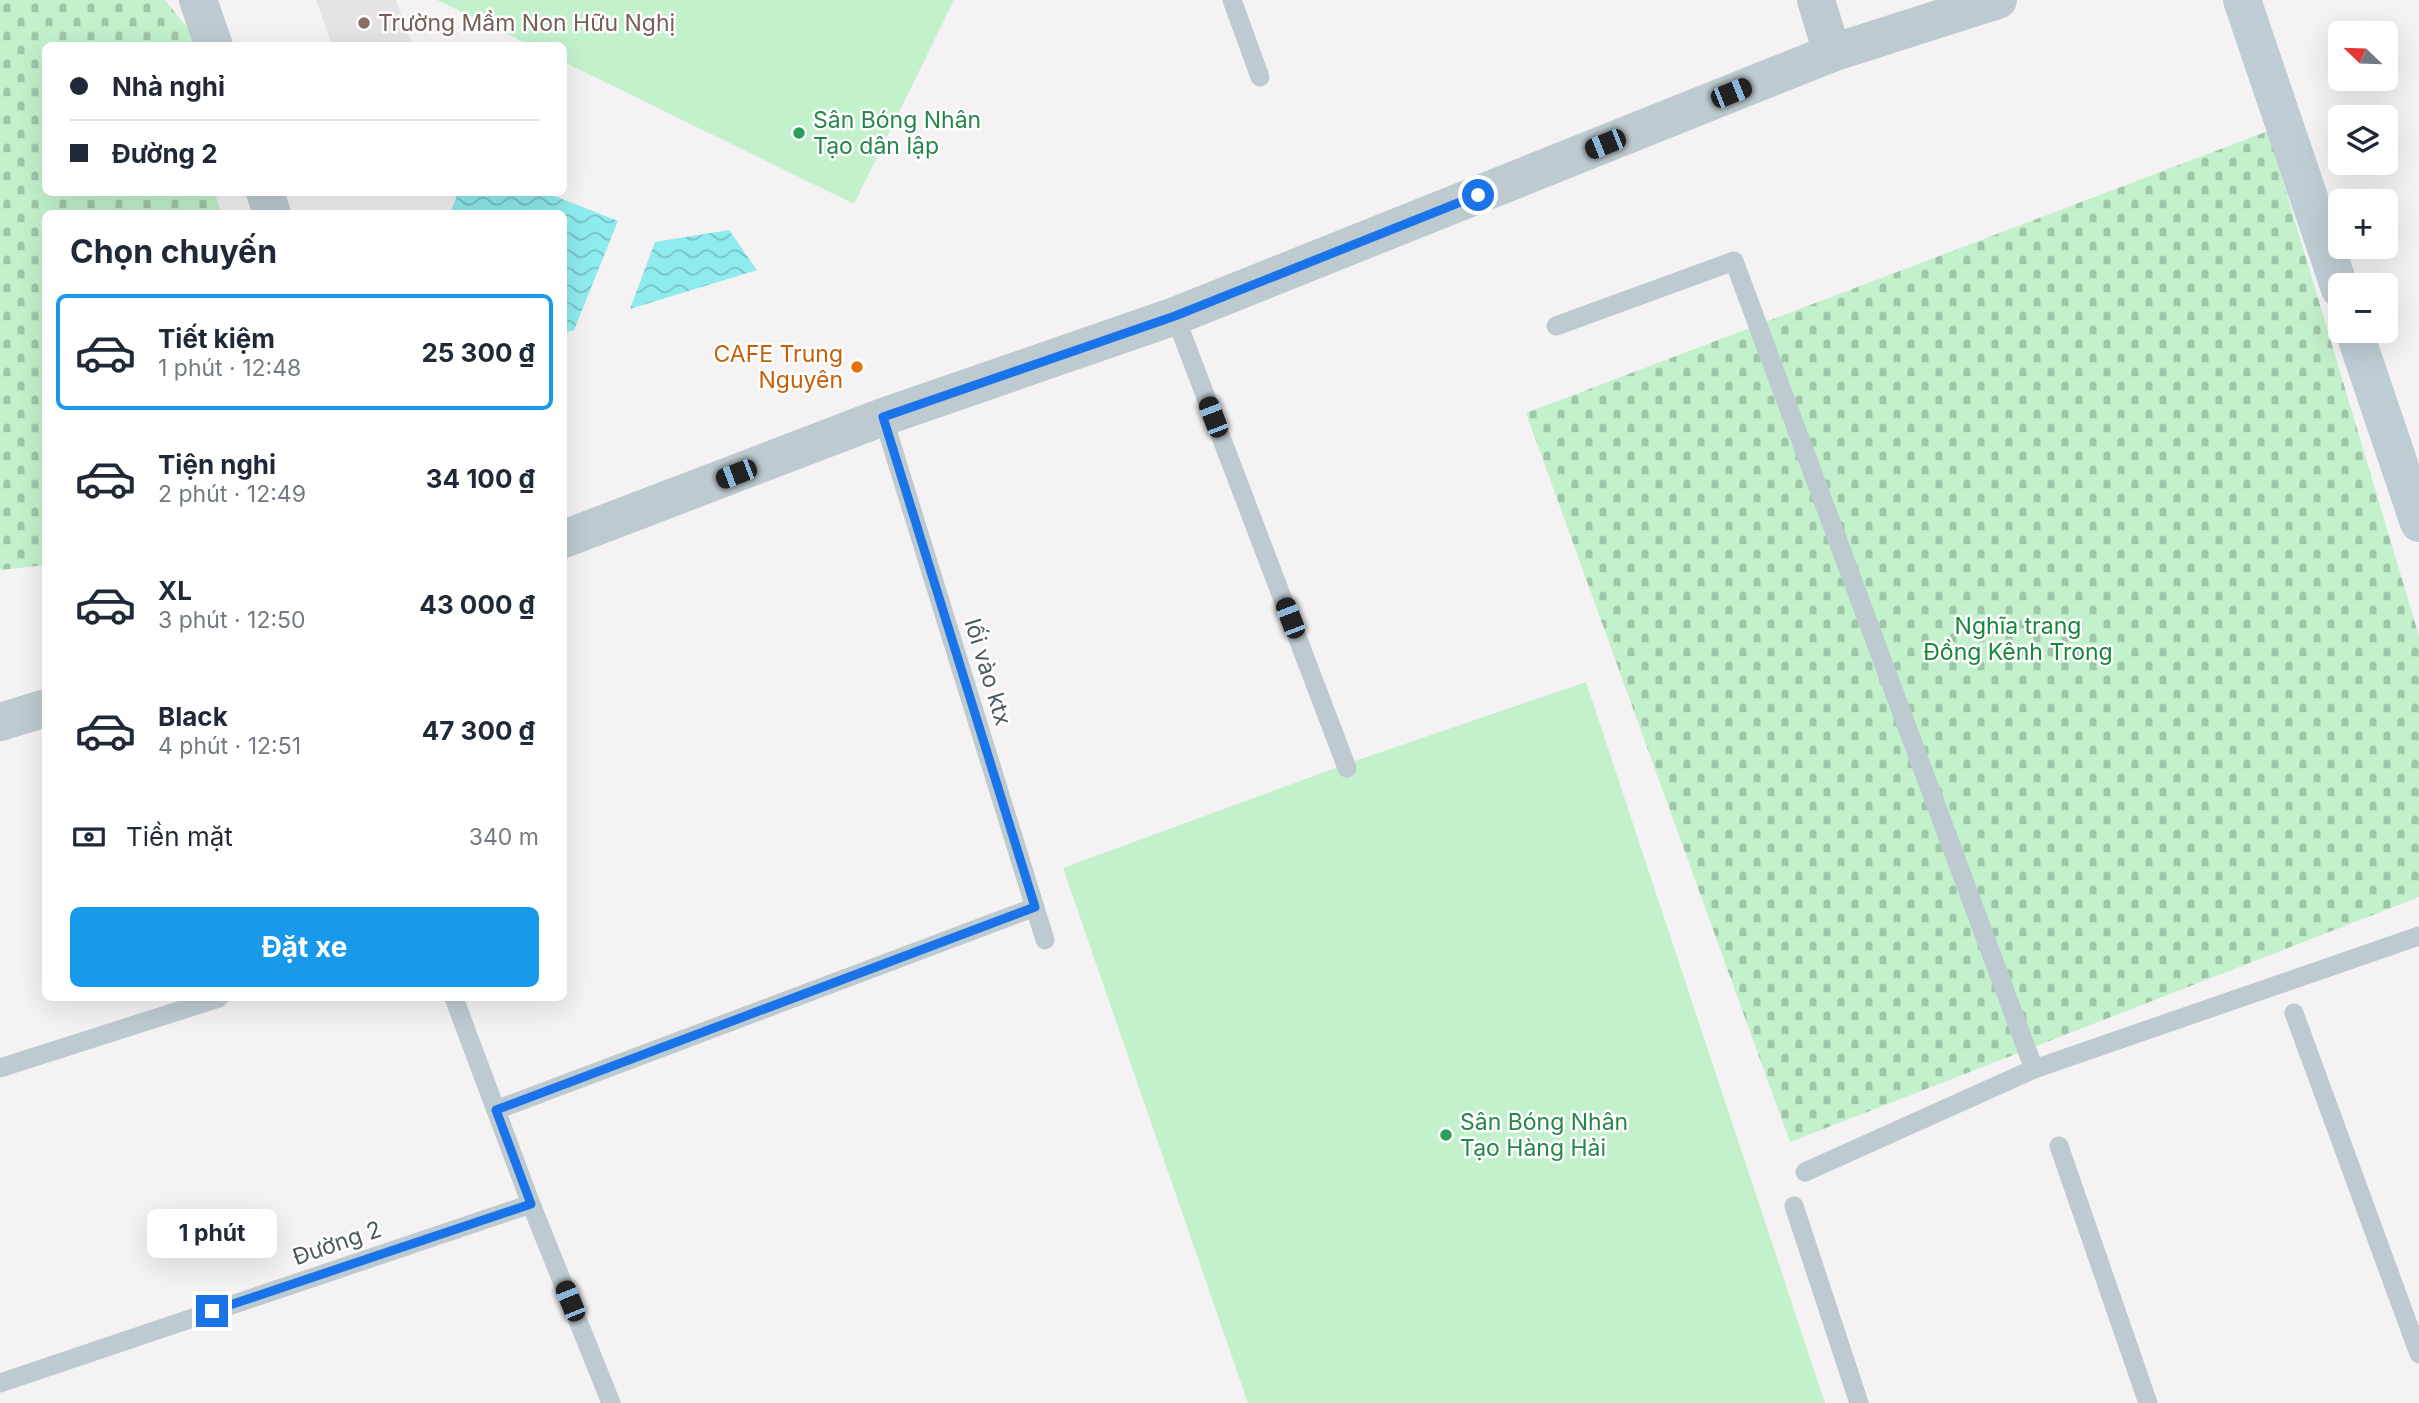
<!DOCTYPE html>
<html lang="vi">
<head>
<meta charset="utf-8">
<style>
	:root { --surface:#fff; --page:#f6f6f7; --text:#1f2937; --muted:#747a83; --line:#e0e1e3; --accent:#1899e9 }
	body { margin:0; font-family:Inter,sans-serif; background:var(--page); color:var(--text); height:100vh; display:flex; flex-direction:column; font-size:26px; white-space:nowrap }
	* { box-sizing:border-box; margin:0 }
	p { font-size:23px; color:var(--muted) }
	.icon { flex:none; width:38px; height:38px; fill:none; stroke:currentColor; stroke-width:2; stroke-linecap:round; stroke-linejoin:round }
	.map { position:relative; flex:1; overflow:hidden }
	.drawer { position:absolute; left:42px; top:210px; width:525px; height:791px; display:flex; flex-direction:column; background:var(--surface); border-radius:10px; box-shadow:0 7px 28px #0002 }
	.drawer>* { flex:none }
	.banner { position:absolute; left:42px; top:42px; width:525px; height:154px; border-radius:10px; box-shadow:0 7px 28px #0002; display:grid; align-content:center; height:154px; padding:0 28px; background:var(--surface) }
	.needle { width:46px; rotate:293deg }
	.fabs { position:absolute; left:2328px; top:21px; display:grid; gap:14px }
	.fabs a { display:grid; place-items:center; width:70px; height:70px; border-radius:10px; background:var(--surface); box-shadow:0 7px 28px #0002; font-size:35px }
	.end { position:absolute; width:32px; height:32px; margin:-16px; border:9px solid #1a73e8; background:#fff; box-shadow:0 0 0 4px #fff }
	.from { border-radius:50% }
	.bubble { position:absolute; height:49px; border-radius:10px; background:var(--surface); box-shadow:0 7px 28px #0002; font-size:23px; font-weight:700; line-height:49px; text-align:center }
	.car { position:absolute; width:21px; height:42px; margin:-21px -10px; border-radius:9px; box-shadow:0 0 5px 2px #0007; background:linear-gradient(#222 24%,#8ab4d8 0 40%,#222 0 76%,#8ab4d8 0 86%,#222 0) }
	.banner b { display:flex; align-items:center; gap:24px; height:66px; font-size:26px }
	.banner b+b { border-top:2px solid var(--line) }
	.banner i { width:18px; height:18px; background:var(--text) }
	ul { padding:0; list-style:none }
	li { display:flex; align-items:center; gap:21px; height:116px; margin:0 14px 10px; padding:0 14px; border:4px solid transparent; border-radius:10px }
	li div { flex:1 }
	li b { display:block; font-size:26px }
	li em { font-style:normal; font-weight:700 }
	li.selected { border-color:var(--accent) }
	li>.icon { width:63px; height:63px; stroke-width:1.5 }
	h2 { padding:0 28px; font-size:32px; line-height:84px }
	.pay { display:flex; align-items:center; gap:18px; height:77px; padding:0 28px; font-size:26px }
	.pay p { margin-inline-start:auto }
	.action { display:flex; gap:14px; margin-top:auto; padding:14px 28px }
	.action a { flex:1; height:80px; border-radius:10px; background:var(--accent); color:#fff; font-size:28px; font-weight:700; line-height:80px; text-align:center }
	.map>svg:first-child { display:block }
	.education { fill:#e6e3e5 }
	.grass { fill:#c2f1cc }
	.cemetery { fill:url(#cemetery-stones) }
	.water { fill:url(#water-waves) }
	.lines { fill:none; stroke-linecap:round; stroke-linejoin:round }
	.lane { stroke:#bdcacf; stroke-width:19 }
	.street { stroke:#bdcacf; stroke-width:38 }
	.secondary { stroke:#beccd4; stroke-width:38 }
	.route { stroke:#1a73e8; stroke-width:9 }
	.education-dot { fill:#8d6e63; stroke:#fff; stroke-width:2.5 }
	.leisure-dot { fill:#2e9e5b; stroke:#fff; stroke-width:2.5 }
	.food-dot { fill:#e8710a; stroke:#fff; stroke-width:2.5 }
	.labels { text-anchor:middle; stroke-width:5; stroke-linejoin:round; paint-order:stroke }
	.education-label { font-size:23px; fill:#785e54; stroke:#fff; text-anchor:start }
	.leisure-label { font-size:23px; fill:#27864d; stroke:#fff; text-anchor:start }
	.food-label { font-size:23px; fill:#c56008; stroke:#fff; text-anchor:end }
	.park-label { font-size:23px; fill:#16863a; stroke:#fff }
	.street-label { font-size:23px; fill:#495a61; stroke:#fff }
</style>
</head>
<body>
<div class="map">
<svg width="2419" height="1403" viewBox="0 0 2419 1403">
	<defs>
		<pattern id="cemetery-stones" width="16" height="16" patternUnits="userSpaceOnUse" patternTransform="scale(1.75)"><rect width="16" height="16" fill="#c2f1cc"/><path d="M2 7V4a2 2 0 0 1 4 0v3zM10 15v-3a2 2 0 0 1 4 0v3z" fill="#a0c6a9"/></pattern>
		<pattern id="water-waves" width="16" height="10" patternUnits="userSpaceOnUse" patternTransform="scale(1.75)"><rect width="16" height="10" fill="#8fecee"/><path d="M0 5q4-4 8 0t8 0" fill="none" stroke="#77c2c4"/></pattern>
	</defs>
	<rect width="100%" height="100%" fill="#f5f2f3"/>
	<!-- education -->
	<polygon class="education" points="316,0 396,0 412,45 332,45"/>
	<!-- grass -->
	<g class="grass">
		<polygon points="437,0 954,0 854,204 564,62 564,46 530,45"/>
		<polygon points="1586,682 1825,1403 1248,1403 1063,868 1352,762"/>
	</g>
	<!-- cemetery -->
	<g class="cemetery">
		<polygon points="0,0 165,0 201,45 46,46 46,192 215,193 221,213 46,214 45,565 0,570"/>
		<polygon points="2268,131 2419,636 2419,897 1790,1142 1526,413"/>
	</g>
	<!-- water -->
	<g class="water">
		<polygon points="547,193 618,221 574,330 564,333 564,214 450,213 458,193"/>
		<polygon points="729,230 757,270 630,309 655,242"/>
	</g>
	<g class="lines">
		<!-- lane -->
		<g class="lane">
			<polyline points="1232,0 1260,77"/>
			<polyline points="1175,316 1347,768"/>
			<polyline points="1556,326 1734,261 2034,1069"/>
			<polyline points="883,417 1045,940"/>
			<polyline points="454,998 531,1204 611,1403"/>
			<polyline points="2294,1013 2419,1354"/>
			<polyline points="0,1068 219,998"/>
			<polyline points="496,1110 1035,907"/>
			<polyline points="2059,1146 2148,1403"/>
			<polyline points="1805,1172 2034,1069 2419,936"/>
			<polyline points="1794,1206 1859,1403"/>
			<polyline points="0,1383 531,1204"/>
		</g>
		<!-- street -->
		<g class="street">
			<polyline points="198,0 214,46"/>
			<polyline points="1816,0 1832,53"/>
			<polyline points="265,192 272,214"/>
			<polyline points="564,539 883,417 1175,316 1832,53 1998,0"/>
			<polyline points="0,722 46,708"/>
		</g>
		<!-- secondary -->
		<g class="secondary">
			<polyline points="2242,0 2340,289"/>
			<polyline points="2354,331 2419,523"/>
		</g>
	</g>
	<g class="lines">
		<!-- route -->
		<polyline class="route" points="212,1311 531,1204 496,1110 1035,907 883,417 1175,316 1478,195"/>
	</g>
	<!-- markers -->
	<circle class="education-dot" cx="364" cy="23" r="7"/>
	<g class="leisure-dot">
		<circle cx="799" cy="133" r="7"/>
		<circle cx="1446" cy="1135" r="7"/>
	</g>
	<circle class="food-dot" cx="857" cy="367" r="7"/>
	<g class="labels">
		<!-- education labels -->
		<g class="education-label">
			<text x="378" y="31">Trường Mầm Non Hữu Nghị</text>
		</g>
		<!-- leisure labels -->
		<g class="leisure-label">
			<text x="813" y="128">Sân Bóng Nhân<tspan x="813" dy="26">Tạo dân lập</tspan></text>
			<text x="1460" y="1130">Sân Bóng Nhân<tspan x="1460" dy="26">Tạo Hàng Hải</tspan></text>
		</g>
		<!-- food labels -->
		<g class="food-label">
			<text x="843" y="362">CAFE Trung<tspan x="843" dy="26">Nguyên</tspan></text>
		</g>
		<!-- park labels -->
		<g class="park-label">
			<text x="2018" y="634">Nghĩa trang<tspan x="2018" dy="26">Đồng Kênh Trong</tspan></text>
		</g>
		<!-- street labels -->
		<g class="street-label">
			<text transform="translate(988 672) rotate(73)" y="8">lối vào ktx</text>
			<text transform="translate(337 1243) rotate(-19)" y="8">Đường 2</text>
		</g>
	</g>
</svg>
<div class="fabs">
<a><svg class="needle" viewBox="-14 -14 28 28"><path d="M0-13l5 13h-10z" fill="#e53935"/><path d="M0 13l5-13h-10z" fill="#747a83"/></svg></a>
<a><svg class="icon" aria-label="layers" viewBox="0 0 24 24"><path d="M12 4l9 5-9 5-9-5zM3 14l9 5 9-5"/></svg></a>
<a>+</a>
<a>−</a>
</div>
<i class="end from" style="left:1478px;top:195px"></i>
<i class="end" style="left:212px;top:1311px"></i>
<div class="bubble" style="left:147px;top:1209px;width:130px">1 phút</div>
<i class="car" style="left:1731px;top:93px;rotate:68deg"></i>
<i class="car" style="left:1605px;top:144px;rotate:248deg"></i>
<i class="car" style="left:1213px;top:417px;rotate:339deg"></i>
<i class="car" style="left:736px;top:474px;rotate:249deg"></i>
<i class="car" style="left:1290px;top:618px;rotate:339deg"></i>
<i class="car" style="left:570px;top:1301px;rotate:338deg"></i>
<div class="banner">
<b><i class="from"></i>Nhà nghỉ</b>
<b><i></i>Đường 2</b>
</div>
<section class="drawer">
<h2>Chọn chuyến</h2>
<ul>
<li class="selected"><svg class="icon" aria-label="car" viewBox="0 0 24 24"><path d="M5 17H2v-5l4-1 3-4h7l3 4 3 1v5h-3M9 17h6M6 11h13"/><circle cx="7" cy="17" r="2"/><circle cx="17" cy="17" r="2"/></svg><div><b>Tiết kiệm</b><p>1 phút · 12:48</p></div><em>25 300 ₫</em></li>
<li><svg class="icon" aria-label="car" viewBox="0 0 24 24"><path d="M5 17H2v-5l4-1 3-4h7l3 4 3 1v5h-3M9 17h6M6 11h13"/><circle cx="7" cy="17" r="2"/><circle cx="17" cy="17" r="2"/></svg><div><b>Tiện nghi</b><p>2 phút · 12:49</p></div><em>34 100 ₫</em></li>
<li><svg class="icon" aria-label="car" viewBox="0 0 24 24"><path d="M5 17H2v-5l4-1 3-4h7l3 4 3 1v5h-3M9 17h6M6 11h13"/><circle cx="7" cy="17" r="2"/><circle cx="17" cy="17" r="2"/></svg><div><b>XL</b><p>3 phút · 12:50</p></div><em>43 000 ₫</em></li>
<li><svg class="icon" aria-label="car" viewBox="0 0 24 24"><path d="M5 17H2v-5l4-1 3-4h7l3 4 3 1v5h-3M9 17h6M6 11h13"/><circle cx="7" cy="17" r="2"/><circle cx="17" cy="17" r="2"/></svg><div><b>Black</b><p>4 phút · 12:51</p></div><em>47 300 ₫</em></li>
</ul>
<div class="pay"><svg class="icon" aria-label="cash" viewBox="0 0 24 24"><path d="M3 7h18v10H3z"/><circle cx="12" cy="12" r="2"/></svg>Tiền mặt<p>340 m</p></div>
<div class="action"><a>Đặt xe</a></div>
</section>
</div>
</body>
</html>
